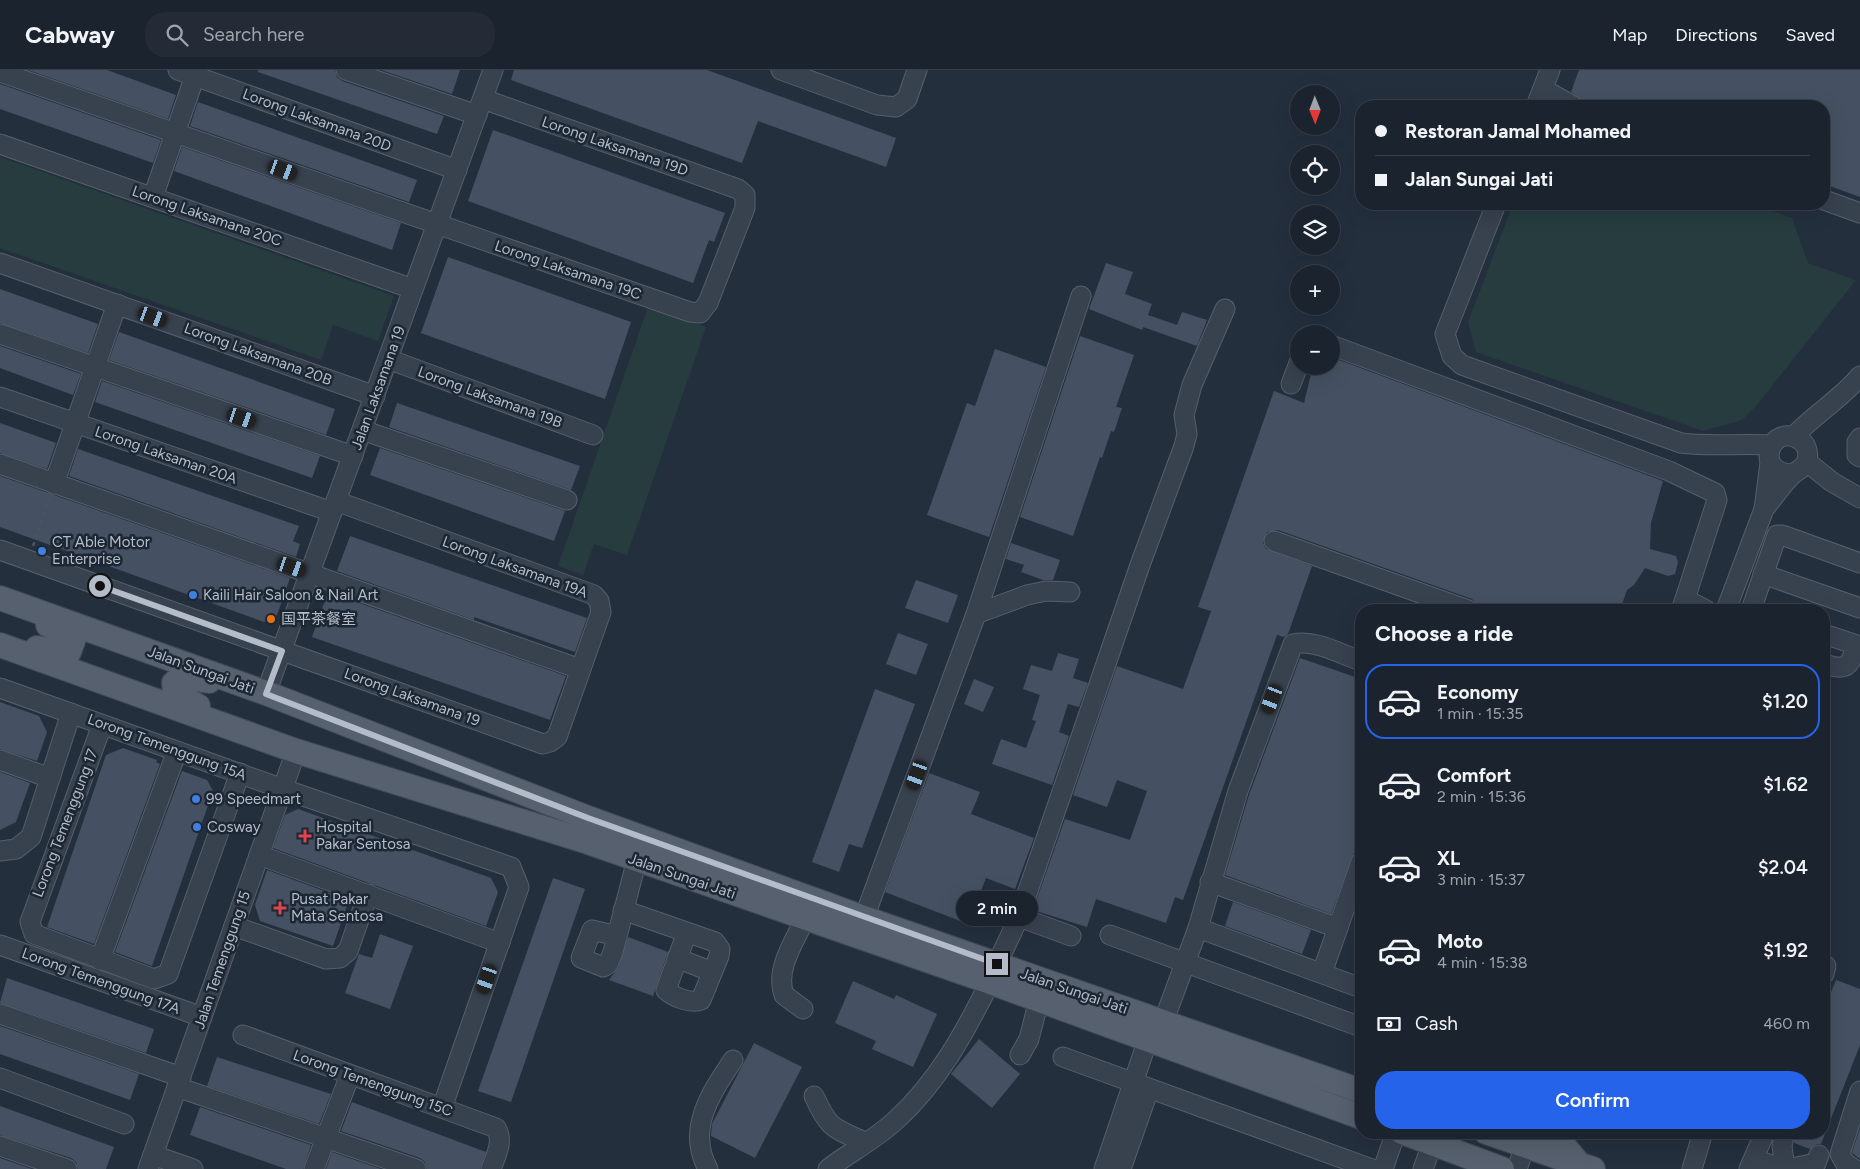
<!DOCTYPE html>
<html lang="en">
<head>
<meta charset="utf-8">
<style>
	:root { --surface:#1b232e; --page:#242b36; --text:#f1f3f6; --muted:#a0a4aa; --line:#39404a; --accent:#2563eb }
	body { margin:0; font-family:Figtree,"Noto Sans SC",sans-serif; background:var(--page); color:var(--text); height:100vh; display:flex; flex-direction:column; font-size:19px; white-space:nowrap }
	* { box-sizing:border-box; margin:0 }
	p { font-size:16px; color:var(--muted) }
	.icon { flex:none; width:28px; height:28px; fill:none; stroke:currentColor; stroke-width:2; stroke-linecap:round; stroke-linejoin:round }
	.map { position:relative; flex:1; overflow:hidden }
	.side { position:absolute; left:1355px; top:534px; width:475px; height:535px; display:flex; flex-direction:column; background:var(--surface); border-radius:20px; box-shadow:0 5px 20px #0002,0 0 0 1px var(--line) }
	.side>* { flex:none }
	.guide { position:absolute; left:1355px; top:30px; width:475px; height:110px; border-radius:20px; box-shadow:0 5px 20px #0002,0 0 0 1px var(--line); display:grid; align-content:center; height:110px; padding:0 20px; background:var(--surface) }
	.needle { width:32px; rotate:179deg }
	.controls { position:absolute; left:1290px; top:15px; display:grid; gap:10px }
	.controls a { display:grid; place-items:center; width:50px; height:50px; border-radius:50%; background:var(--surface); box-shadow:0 5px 20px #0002,0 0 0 1px var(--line); font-size:25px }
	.end { position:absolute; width:22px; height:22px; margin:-11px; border:6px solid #b4bcc9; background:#111; box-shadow:0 0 0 2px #111 }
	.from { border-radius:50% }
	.bubble { position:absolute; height:35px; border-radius:18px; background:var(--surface); box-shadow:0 5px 20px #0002,0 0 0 1px var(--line); font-size:16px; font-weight:600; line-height:35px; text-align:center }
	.car { position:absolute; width:15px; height:30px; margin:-15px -8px; border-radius:6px; box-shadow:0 0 4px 1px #0007; background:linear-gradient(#222 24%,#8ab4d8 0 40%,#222 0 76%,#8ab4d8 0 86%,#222 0) }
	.guide b { display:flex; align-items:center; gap:18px; height:48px; font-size:19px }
	.guide b+b { border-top:1px solid var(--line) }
	.guide i { width:12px; height:12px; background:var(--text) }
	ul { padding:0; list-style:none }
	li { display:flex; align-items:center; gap:15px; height:75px; margin:0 10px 8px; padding:0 10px; border:2px solid transparent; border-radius:20px }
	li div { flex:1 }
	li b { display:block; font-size:19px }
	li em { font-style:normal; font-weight:600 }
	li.active { border-color:var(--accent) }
	li>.icon { width:45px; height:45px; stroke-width:1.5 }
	h2 { padding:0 20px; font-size:22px; line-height:60px }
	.pay { display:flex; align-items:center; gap:12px; height:55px; padding:0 20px; font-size:19px }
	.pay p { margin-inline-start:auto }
	.button { display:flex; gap:10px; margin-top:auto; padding:10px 20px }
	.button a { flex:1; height:58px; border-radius:20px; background:var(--accent); color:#fff; font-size:20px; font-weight:600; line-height:58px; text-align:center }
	header { display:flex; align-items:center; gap:30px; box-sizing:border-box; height:70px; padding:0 25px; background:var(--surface); border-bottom:1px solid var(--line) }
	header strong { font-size:24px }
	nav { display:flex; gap:28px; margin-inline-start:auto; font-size:18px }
	.search { width:350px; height:45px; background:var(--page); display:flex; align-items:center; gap:12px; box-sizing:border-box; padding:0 18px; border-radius:20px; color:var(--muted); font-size:19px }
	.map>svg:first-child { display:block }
	.green { fill:#263c3f }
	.building { fill:#455162 }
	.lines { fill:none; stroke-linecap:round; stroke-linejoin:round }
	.minor-casing { stroke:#565f6c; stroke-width:21 }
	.major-casing { stroke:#414a57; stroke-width:26 }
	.path { stroke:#44595c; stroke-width:2.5; stroke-dasharray:4 4; stroke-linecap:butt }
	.minor { stroke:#38414e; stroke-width:19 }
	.major { stroke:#56606e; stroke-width:24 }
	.route { stroke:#b4bcc9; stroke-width:6 }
	.shop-dot { fill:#3f7fe0; stroke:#1d2633; stroke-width:2 }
	.food-dot { fill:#e8710a; stroke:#1d2633; stroke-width:2 }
	.health-dot { fill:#e0444e; stroke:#1d2633; stroke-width:2 }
	.labels { text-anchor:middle; stroke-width:5; stroke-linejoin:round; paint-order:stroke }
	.street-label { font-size:15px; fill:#b4bcc9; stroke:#1d2633 }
	.poi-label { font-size:15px; fill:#b4bcc9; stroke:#1d2633; text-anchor:start }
</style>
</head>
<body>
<header>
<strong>Cabway</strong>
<div class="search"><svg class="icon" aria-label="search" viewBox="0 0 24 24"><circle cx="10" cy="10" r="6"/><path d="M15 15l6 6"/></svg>Search here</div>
<nav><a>Map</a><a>Directions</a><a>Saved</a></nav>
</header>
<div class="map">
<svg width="1860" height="1099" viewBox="0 0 1860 1099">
	<rect width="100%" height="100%" fill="#242f3e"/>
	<!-- green -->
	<g class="green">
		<polygon points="0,87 394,226 378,271 333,255 321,290 0,178"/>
		<polygon points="1513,134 1752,134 1792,148 1808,193 1856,210 1756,336 1742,350 1703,361 1476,282 1468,252"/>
		<polygon points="648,237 706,257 627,485 594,474 583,505 558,496"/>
	</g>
	<!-- building -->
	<g class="building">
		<polygon points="28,0 107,0 176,25 168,49"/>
		<polygon points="258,0 335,0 337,7 342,11 444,46 437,64 258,2"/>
		<polygon points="381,0 460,0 452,24"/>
		<polygon points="514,0 707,0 896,68 886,97 758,51 742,93 511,10"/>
		<polygon points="1579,0 1860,0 1860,127 1824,114 1824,36 1601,36 1582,30 1571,22"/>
		<polygon points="0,14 161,70 153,93 0,39"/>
		<polygon points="198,32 417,110 409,132 190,56"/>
		<polygon points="493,60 725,143 714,172 709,170 693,213 468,131"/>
		<polygon points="182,77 401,153 392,180 174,101"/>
		<polygon points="448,187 631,252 605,329 421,263"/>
		<polygon points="1106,193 1133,202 1125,224 1152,234 1148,245 1177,255 1182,242 1207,250 1197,276 1143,257 1142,260 1089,239"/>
		<polygon points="0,219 98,254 88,283 0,253"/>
		<polygon points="119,262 335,339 326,365 109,290"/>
		<polygon points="1080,266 1134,285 1116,337 1122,338 1114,362 1111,361 1102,388 1100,387 1073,466 1020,447"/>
		<polygon points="0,276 81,304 73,325 0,298"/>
		<polygon points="995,279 1046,297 989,467 927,445 967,333 975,336"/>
		<polygon points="1331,287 1663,411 1651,453 1650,479 1676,486 1678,492 1675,504 1668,506 1645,498 1634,515 1627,520 1620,540 1492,540 1478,535 1472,529 1278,460 1267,462 1263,473 1266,479 1312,496 1288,564 1284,567 1277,565 1183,830 1175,827 1166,853 1096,829 1087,857 1033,840 1065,749 1130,770 1147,721 1117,710 1107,737 1073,725 1117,596 1183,619 1211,541 1198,537 1274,321 1304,333 1313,296 1331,296"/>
		<polygon points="102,311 320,386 312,408 95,332"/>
		<polygon points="397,333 580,396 571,420 389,357"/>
		<polygon points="0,353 56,373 47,399 0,383"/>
		<polygon points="380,378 565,441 554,471 370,405"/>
		<polygon points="78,379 299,456 293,471 300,474 296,487 69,406"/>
		<polygon points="0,406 290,508 277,545 264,552 0,457"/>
		<polygon points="350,466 587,548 575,582 474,547 474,550 337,501"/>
		<polygon points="1011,473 1060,490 1053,510 1043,510 1021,502 1024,495 1006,489"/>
		<polygon points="916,510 958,525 948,553 905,538"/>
		<polygon points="328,522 566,606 550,650 312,567"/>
		<polygon points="898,563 928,574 916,605 886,594"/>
		<polygon points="1058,583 1079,589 1073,608 1088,613 1079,637 1068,634 1059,662 1069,666 1052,715 992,694 1001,669 1026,678 1036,651 1032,650 1040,625 1023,619 1031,595 1052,601"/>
		<polygon points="1300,588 1361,609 1361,764 1331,844 1225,805 1249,725"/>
		<polygon points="974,609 994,617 983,642 964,634"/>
		<polygon points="875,619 915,634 862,778 849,774 839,802 812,792"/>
		<polygon points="0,632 39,646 47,662 37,691 0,679"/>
		<polygon points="123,678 157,690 156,692 160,694 94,874 47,857 106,685"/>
		<polygon points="182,701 207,710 213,721 152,896 115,882"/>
		<polygon points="0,702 30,713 16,752 0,760"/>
		<polygon points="929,703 980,722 971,744 1034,768 1015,819 986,808 968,854 885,822"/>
		<polygon points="298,739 491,808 498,822 486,856 273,778 285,745"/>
		<polygon points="267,800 349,830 333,876 260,851 255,835"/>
		<polygon points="553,808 585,819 511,1032 478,1021"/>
		<polygon points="1233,832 1311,860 1302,884 1225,856"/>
		<polygon points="380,864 413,876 390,939 345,923 359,884 372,888"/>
		<polygon points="628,867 668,882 653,926 609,910 618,898"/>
		<polygon points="7,908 154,959 146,983 0,933"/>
		<polygon points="1836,910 1860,919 1860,975 1821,1074 1817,1074 1810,1079 1794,1073 1790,1062 1824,1062 1824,940"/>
		<polygon points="853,911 894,929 896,925 937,944 913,997 872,979 876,971 835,953"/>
		<polygon points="0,956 139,1004 130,1030 0,984"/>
		<polygon points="979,969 1020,1004 992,1038 951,1004"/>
		<polygon points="754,973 802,997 755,1088 711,1066 712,1054"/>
		<polygon points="217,987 331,1024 319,1054 207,1016"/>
		<polygon points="352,1032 486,1082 480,1099 427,1099 425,1092 420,1088 341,1061"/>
		<polygon points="0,1036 114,1077 106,1099 78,1099 76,1092 71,1088 0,1065"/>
		<polygon points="200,1037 311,1075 303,1099 286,1099 190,1065"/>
		<polygon points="1860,1058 1860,1089 1852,1083"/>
		<polygon points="332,1082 381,1099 326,1099"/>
		<polygon points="0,1088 32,1099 0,1099"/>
	</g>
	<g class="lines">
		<defs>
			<g id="minor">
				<polyline points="178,0 457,100"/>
				<polyline points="346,0 477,45"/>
				<polyline points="781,0 877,35 896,37 907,29 917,0"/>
				<polyline points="0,2 690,242 700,243 708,233 745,138 745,125 738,119 483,29"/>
				<polyline points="1543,19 1573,36"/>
				<polyline points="1536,36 1550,0"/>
				<polyline points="0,74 413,219"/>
				<polyline points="153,127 197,0"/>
				<polyline points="1824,130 1860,143"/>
				<path d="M1496,134L1445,264L1452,286L1462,295L1681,373C1711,377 1741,373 1771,375"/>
				<polyline points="0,193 375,326"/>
				<polyline points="0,264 353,386"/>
				<polyline points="1331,275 1669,401 1715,423 1717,430 1685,529"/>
				<polyline points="388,289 593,365"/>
				<polyline points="1291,314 1299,293"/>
				<polyline points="0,327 332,442"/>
				<polyline points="362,360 567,430"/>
				<path d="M1794,366C1815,344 1842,328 1860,306"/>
				<polyline points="1860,368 1857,372 1857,385 1860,387"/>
				<polyline points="1807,392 1832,412 1860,428"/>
				<polyline points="0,394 580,599"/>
				<polyline points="54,414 117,234"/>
				<path d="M1764,439C1773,428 1781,416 1791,406C1796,400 1805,399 1807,390C1809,382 1806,374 1800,370C1771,351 1752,403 1792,404"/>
				<polyline points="1274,471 1468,540"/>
				<polyline points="0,480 543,674 550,672 557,667 601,542 599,531 594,525 336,431"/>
				<polyline points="1763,504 1860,538"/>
				<polyline points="1681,540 1685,529 1706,540"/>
				<polyline points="1726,540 1764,439 1770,393"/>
				<polyline points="1751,540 1777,465 1782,465 1860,493"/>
				<polyline points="976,544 1027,525 1046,521 1070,522"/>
				<path d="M1824,564L1857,575C1849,597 1848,601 1824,594"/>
				<polyline points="0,618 283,719 511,797 519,817 442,1038"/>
				<polyline points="266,623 493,0"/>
				<polyline points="102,655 30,852 34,864 154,909 168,904 240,703"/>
				<polyline points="0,690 50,708"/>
				<polyline points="0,781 16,779 31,767 71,643"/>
				<polyline points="259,785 500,873"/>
				<polyline points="1210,812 1338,858"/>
				<path d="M623,840L715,872L720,879L719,886L701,930C691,934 673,927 666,920L687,862"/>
				<polyline points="1019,847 1071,866"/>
				<polyline points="864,848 976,544 1081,226"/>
				<polyline points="234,856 326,889 340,888 348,881 368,824"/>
				<path d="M1198,858L1238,721L1293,574C1315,569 1340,584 1361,591"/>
				<polyline points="1110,865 1361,957"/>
				<polyline points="617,866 592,860 581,888 603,897 608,894 613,882 637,789"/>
				<polyline points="0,875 202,947"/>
				<polyline points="677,888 712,902"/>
				<polyline points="100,890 177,681"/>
				<polyline points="997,894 1019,847 1140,495 1184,376 1187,364 1184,345 1192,315 1225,239"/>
				<polyline points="1322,903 1361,792"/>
				<polyline points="1824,904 1826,896"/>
				<path d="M803,939L784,925C775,899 794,872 805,849"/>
				<polyline points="0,944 181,1007"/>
				<polyline points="1163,953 1198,858 1361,918"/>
				<path d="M243,965L496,1058C504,1071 496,1085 491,1099"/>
				<polyline points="1020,985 1029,969 1039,930"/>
				<polyline points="1063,987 1372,1099"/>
				<polyline points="0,1008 124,1054"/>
				<polyline points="177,1017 416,1099"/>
				<path d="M814,1026C829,1059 833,1058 865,1072"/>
				<polyline points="1783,1071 1782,1076 1785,1099"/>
				<polyline points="0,1076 67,1099"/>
				<polyline points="153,1085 193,1099"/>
				<polyline points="1755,1090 1785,1099"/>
				<polyline points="148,1099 296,681"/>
				<polyline points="314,1099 350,1005"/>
				<path d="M708,1099C686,1059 711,1023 733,990"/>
				<path d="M828,1099C850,1082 876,1069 896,1050C938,1012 965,962 990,912"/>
				<polyline points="1104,1099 1148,969"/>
				<polyline points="1121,1099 1149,1019"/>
				<polyline points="1383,1099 1396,1062"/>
				<polyline points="1423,1099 1432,1074"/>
				<polyline points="1517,1099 1530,1062"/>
				<polyline points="1692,1099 1703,1062"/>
				<polyline points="1749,1099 1765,1062"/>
				<polyline points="1787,1099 1816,1093 1819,1085"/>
				<polyline points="1854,1099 1845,1093 1840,1084 1860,1021"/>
			</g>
			<g id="major">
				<polyline points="0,528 266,623 588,748 864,848 1361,1021"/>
				<polyline points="0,575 296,681 582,770 990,912 1361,1047"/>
				<polyline points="37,578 62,583 69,582 73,571 67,565 48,555"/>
				<polyline points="198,636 175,623 174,613 182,607 209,611"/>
				<polyline points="1402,1062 1502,1099"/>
				<polyline points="1486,1062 1593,1099"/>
				<polyline points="1552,1062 1579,1094"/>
			</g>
		</defs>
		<!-- minor casing -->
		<use href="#minor" class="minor-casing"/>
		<!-- major casing -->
		<use href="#major" class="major-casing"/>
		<!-- path -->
		<polyline class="path" points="33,476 49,429"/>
		<!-- minor -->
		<use href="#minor" class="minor"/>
		<!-- major -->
		<use href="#major" class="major"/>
	</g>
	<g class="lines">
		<!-- route -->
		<polyline class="route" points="100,516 282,581 266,624 588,748 997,894"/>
	</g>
	<!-- markers -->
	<g class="shop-dot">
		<circle cx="42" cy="481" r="5"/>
		<circle cx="193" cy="525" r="5"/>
		<circle cx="196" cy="729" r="5"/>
		<circle cx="197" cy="757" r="5"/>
	</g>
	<circle class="food-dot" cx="271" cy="549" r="5"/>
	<g class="health-dot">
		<path d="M302.5 758.5h5v5h5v5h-5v5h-5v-5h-5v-5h5z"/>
		<path d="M277.5 830.5h5v5h5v5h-5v5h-5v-5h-5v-5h5z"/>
	</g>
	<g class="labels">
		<!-- street labels -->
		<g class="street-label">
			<text transform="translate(317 50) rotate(20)" y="5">Lorong Laksamana 20D</text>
			<text transform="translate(615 76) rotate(19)" y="5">Lorong Laksamana 19D</text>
			<text transform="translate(207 146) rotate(19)" y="5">Lorong Laksamana 20C</text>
			<text transform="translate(568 200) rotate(19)" y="5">Lorong Laksamana 19C</text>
			<text transform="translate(258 284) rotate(20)" y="5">Lorong Laksamana 20B</text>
			<text transform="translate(378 318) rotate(-70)" y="5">Jalan Laksamana 19</text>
			<text transform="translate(490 327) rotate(20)" y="5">Lorong Laksamana 19B</text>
			<text transform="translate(166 385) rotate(19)" y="5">Lorong Laksaman 20A</text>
			<text transform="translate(515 497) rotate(20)" y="5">Lorong Laksamana 19A</text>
			<text transform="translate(201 600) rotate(20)" y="5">Jalan Sungai Jati</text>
			<text transform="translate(412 627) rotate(20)" y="5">Lorong Laksamana 19</text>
			<text transform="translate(167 677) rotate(20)" y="5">Lorong Temenggung 15A</text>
			<text transform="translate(65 753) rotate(-69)" y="5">Lorong Temenggung 17</text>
			<text transform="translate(682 806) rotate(19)" y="5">Jalan Sungai Jati</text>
			<text transform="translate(222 890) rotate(-71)" y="5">Jalan Temenggung 15</text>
			<text transform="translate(101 911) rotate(20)" y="5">Lorong Temenggung 17A</text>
			<text transform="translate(1074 921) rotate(19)" y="5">Jalan Sungai Jati</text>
			<text transform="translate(373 1013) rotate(20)" y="5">Lorong Temenggung 15C</text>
		</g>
		<!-- poi labels -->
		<g class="poi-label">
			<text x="52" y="477">CT Able Motor<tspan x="52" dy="17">Enterprise</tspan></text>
			<text x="203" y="530">Kaili Hair Saloon &amp; Nail Art</text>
			<text x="281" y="554">国平茶餐室</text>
			<text x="206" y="734">99 Speedmart</text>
			<text x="207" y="762">Cosway</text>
			<text x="316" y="762">Hospital<tspan x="316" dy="17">Pakar Sentosa</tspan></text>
			<text x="291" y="834">Pusat Pakar<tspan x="291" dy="17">Mata Sentosa</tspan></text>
		</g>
	</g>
</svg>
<div class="controls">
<a><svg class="needle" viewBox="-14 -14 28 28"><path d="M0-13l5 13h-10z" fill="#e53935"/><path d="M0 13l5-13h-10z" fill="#a0a4aa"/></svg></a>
<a><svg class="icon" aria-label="locate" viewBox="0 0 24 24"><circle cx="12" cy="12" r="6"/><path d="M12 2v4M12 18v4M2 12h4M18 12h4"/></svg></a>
<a><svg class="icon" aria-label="layers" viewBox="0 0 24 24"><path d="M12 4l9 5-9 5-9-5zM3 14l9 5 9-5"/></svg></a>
<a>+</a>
<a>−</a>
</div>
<i class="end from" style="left:100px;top:516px"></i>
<i class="end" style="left:997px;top:894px"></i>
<div class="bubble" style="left:956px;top:821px;width:82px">2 min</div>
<i class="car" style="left:283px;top:100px;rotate:110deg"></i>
<i class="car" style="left:153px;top:247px;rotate:110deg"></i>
<i class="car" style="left:242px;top:348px;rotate:109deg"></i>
<i class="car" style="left:292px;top:497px;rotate:109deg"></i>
<i class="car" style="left:1272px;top:629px;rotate:201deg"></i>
<i class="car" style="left:917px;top:705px;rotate:200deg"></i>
<i class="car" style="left:487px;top:909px;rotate:199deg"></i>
<div class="guide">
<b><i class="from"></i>Restoran Jamal Mohamed</b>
<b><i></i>Jalan Sungai Jati</b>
</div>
<section class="side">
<h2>Choose a ride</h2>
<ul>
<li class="active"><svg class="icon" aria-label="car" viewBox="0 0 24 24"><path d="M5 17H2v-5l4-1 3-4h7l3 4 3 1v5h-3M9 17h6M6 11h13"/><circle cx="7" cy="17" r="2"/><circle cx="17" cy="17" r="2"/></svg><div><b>Economy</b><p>1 min · 15:35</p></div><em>$1.20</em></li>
<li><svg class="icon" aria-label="car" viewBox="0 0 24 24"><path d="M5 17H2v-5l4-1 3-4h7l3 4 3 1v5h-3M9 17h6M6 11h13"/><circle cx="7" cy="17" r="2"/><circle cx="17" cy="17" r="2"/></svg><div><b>Comfort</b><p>2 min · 15:36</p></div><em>$1.62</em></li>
<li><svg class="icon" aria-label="car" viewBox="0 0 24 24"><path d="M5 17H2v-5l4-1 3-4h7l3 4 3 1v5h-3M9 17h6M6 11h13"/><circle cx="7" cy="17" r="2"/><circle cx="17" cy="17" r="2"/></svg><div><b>XL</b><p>3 min · 15:37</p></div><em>$2.04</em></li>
<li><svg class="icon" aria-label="car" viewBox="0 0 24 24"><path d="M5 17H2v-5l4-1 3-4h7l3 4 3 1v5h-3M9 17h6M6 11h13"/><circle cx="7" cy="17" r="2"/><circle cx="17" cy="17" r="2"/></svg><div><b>Moto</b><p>4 min · 15:38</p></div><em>$1.92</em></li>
</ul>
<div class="pay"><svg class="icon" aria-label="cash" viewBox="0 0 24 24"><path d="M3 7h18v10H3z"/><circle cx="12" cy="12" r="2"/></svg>Cash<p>460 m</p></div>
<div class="button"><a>Confirm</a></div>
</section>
</div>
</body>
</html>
